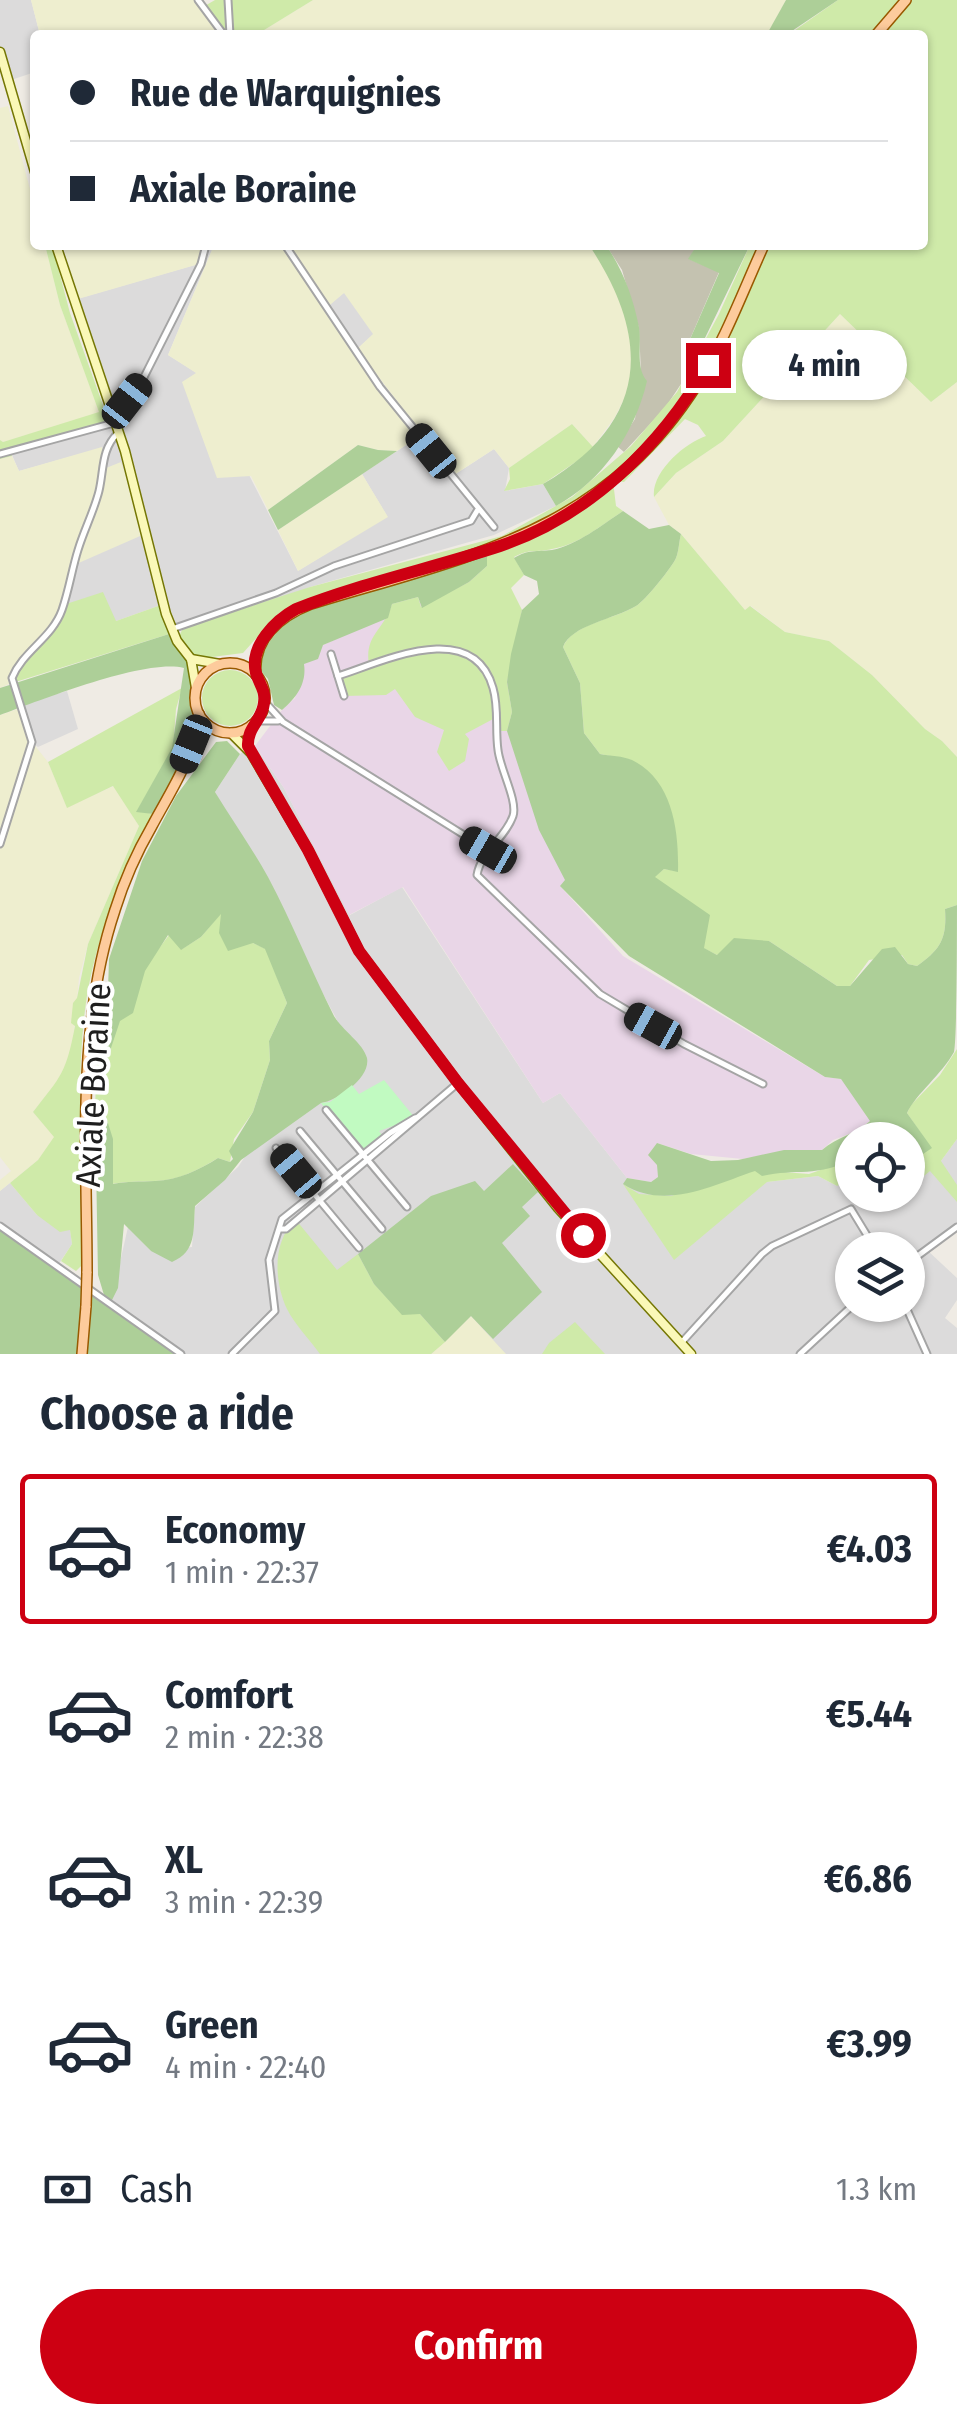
<!DOCTYPE html>
<html lang="en">
<head>
<meta charset="utf-8">
<style>
	:root { --surface:#fff; --page:#f2f2f3; --text:#1f2937; --muted:#747a83; --line:#e0e1e3; --accent:#cd0012 }
	body { margin:0; font-family:"Fira Sans Condensed",sans-serif; background:var(--page); color:var(--text); height:100vh; display:flex; flex-direction:column; font-size:38px; white-space:nowrap }
	* { box-sizing:border-box; margin:0 }
	p { font-size:32px; color:var(--muted) }
	.icon { flex:none; width:55px; height:55px; fill:none; stroke:currentColor; stroke-width:2; stroke-linecap:round; stroke-linejoin:round }
	.map { position:relative; height:1354px; overflow:hidden }
	.drawer { display:flex; flex-direction:column; background:var(--surface); flex:1 }
	.drawer>* { flex:none }
	.banner { position:absolute; left:30px; top:30px; width:898px; height:220px; border-radius:10px; box-shadow:0 2px 8px #0004; display:grid; align-content:center; height:220px; padding:0 40px; background:var(--surface) }
	.fabs { position:absolute; left:835px; top:1122px; display:grid; gap:20px }
	.fabs a { display:grid; place-items:center; width:90px; height:90px; border-radius:50%; background:var(--surface); box-shadow:0 2px 8px #0004; font-size:50px }
	.end { position:absolute; width:45px; height:45px; margin:-22px; border:12px solid #cd0012; background:#fff; box-shadow:0 0 0 5px #fff }
	.from { border-radius:50% }
	.bubble { position:absolute; height:70px; border-radius:35px; background:var(--surface); box-shadow:0 2px 8px #0004; font-size:32px; font-weight:700; line-height:70px; text-align:center }
	.car { position:absolute; width:30px; height:60px; margin:-30px -15px; border-radius:12px; box-shadow:0 0 8px 2px #0007; background:linear-gradient(#222 24%,#8ab4d8 0 40%,#222 0 76%,#8ab4d8 0 86%,#222 0) }
	.banner b { display:flex; align-items:center; gap:35px; height:95px; font-size:38px }
	.banner b+b { border-top:2px solid var(--line) }
	.banner i { width:25px; height:25px; background:var(--text) }
	ul { padding:0; list-style:none }
	li { display:flex; align-items:center; gap:30px; height:150px; margin:0 20px 15px; padding:0 20px; border:5px solid transparent; border-radius:10px }
	li div { flex:1 }
	li b { display:block; font-size:38px }
	li em { font-style:normal; font-weight:700 }
	li.on { border-color:var(--accent) }
	li>.icon { width:90px; height:90px; stroke-width:1.5 }
	h2 { padding:0 40px; font-size:45px; line-height:120px }
	.pay { display:flex; align-items:center; gap:25px; height:110px; padding:0 40px; font-size:38px }
	.pay p { margin-inline-start:auto }
	.button { display:flex; gap:20px; margin-top:auto; padding:20px 40px }
	.button a { flex:1; height:115px; border-radius:60px; background:var(--accent); color:#fff; font-size:40px; font-weight:700; line-height:115px; text-align:center }
	.map>svg:first-child { display:block }
	.residential { fill:#dcdbdb; fill-rule:evenodd }
	.industrial { fill:#e9d6e7 }
	.construction { fill:#c4c2b0 }
	.farmland { fill:#eeeecf }
	.grass { fill:#cfeaa9 }
	.forest { fill:#adcf98 }
	.park { fill:#c1fac1 }
	.lines { fill:none; stroke-linecap:round; stroke-linejoin:round }
	.street-casing { stroke:#a5a5a5; stroke-width:9 }
	.secondary-casing { stroke:#757704; stroke-width:11 }
	.primary-casing { stroke:#995900; stroke-width:12 }
	.street { stroke:#fff; stroke-width:5 }
	.secondary { stroke:#faf8b8; stroke-width:8 }
	.primary { stroke:#fdcb9c; stroke-width:9 }
	.primary-bridge-casing { stroke:#995900; stroke-width:12; stroke-linecap:butt }
	.primary-bridge { stroke:#fdcb9c; stroke-width:9 }
	.route { stroke:#cd0012; stroke-width:12 }
	.labels { text-anchor:middle; stroke-width:8; stroke-linejoin:round; paint-order:stroke }
	.street-label { font-size:35px; fill:#1e1e1e; stroke:#fff }
</style>
</head>
<body>
<div class="map">
<svg width="957" height="1354" viewBox="0 0 957 1354">
	<rect width="100%" height="100%" fill="#efebe4"/>
	<!-- residential -->
	<g class="residential">
		<polygon points="0,0 31,0 40,35 35,35 35,72 8,81 0,53"/>
		<polygon points="205,245 214,245 168,355 197,373 298,571 387,516 362,474 417,438 323,309 345,292 374,334 357,349 454,475 494,449 509,468 505,491 543,484 556,506 494,535 310,587 282,599 227,610 172,629 161,605 116,621 63,605 106,469 102,448 19,471 9,448 113,421 73,300 198,264"/>
		<polygon points="67,691 78,729 38,747 32,742 18,709 25,703"/>
		<path d="M255,746L284,788L350,915L402,887L543,1103L560,1093L627,1178L624,1184L767,1182L818,1176L837,1186L852,1178V1195H908V1176L914,1183L941,1161L957,1139V1225L927,1250L957,1278V1300L945,1318L957,1328V1354H173V1348L111,1302L128,1227L151,1251L192,1247L195,1207L238,1167L337,1020L215,792L240,754L245,750L251,753ZM852,1250H908V1305H852Z"/>
		<polygon points="10,1183 37,1215 70,1229 72,1244 58,1265 0,1226 0,1191"/>
	</g>
	<!-- industrial -->
	<polygon class="industrial" points="492,568 522,610 506,710 566,880 561,887 623,956 825,1077 841,1079 875,1118 854,1132 833,1140 822,1150 791,1150 743,1159 691,1154 657,1143 658,1177 651,1182 627,1178 560,1093 543,1103 403,887 349,915 284,788 255,746 282,710 295,698 304,664 323,645"/>
	<!-- construction -->
	<polygon class="construction" points="606,245 697,245 689,259 719,272 684,353 681,366 689,371 687,375 665,408 624,452 617,446 635,419 641,374 639,328 622,270"/>
	<!-- farmland -->
	<g class="farmland">
		<polygon points="31,0 198,0 224,35 40,35"/>
		<polygon points="313,0 786,0 768,33 789,33 256,35"/>
		<polygon points="8,106 35,208 35,245 45,245 60,305 100,413 3,442 0,440 0,108"/>
		<polygon points="63,245 205,245 199,264 78,299"/>
		<polygon points="214,245 589,245 608,273 627,318 633,360 628,391 615,417 593,447 572,424 509,468 494,449 454,475 357,349 373,334 344,293 324,310 417,438 397,451 378,450 358,445 268,510 251,476 217,478 182,382 196,373 168,355"/>
		<polygon points="840,314 931,402 957,382 957,757 942,741 925,729 872,675 829,641 785,632 751,606 745,610 681,534 669,525 654,497 676,473 723,441"/>
		<polygon points="102,447 106,468 121,462 147,533 74,565 63,605 55,619 14,667 9,684 0,688 0,459 12,456 19,471"/>
		<polygon points="362,474 388,517 298,571 278,530"/>
		<polygon points="18,709 32,742 48,762 67,807 114,786 139,826 88,944 79,978 72,1051 65,1072 33,1112 55,1137 38,1160 0,1191 0,1180 11,1171 0,1157 0,715"/>
		<polygon points="471,1316 506,1354 431,1354 445,1341"/>
	</g>
	<!-- grass -->
	<g class="grass">
		<polygon points="215,0 313,0 256,35 224,35 203,7"/>
		<path d="M838,0H957V382L931,402L840,314L723,441L676,473L654,497C651,472 685,443 706,436L698,425L685,419L624,482L613,481L616,506L623,511C602,525 578,545 552,549C535,553 531,548 514,557L524,575L511,588L522,610L507,682L512,712L507,731H496L495,718L465,734L469,739L465,761L449,771L437,752L444,730L415,717L395,689L386,695L344,696L338,676L369,666C364,634 384,631 392,604L418,597L421,607L469,582L487,566V556L506,549L503,540L302,601L279,613L243,653L204,658L191,654L179,636L183,628L310,587L502,536L572,497L631,446L677,392L719,314L750,245H922V35H788Z"/>
		<polygon points="45,245 52,245 70,313 109,422 10,448 12,456 0,459 0,440 3,442 99,412 60,305"/>
		<polygon points="572,424 593,447 589,453 543,484 504,491 510,479 509,468"/>
		<path d="M681,534L745,610L750,606L785,632L829,641L872,675L925,729L942,741L957,757V905L945,909C947,938 941,949 917,966L908,964L902,955L869,960L850,986H837L769,941L717,955L703,948L705,933L654,877L664,869L677,871L631,760L600,754L584,733L580,683L563,647C572,624 615,619 636,606C644,602 673,566 676,558C679,551 679,541 681,534Z"/>
		<polygon points="103,592 116,621 161,605 169,634 9,684 14,667 45,632 63,605"/>
		<circle cx="230" cy="698" r="28"/>
		<path d="M182,688L176,709L173,748L137,811L153,814C121,875 94,941 85,1010C75,1090 83,1175 83,1256L82,1265L76,1271L61,1261L72,1244L70,1230L60,1232L37,1215L10,1183L38,1160L54,1137L33,1112C62,1075 66,1073 75,1026L71,1023L73,1003L77,998L88,944L139,826L113,786L67,808L48,762Z"/>
		<path d="M221,913L253,943L266,949L287,1003L269,1041L270,1060L253,1112L234,1139L230,1162L218,1158C198,1170 178,1181 154,1181C139,1182 128,1181 112,1184V1139L102,1104L95,1106L97,1063L108,1057L127,991L169,935L182,949L201,937Z"/>
		<polygon points="957,1049 957,1139 941,1161 957,1185 957,1202 930,1171 914,1184 908,1176 908,1140 875,1140 886,1127 899,1128 922,1153 931,1148 907,1113 911,1105 940,1075"/>
		<polygon points="852,1159 852,1178 837,1186 818,1176 767,1182 674,1260 623,1184 639,1194 671,1196 756,1170 809,1174"/>
		<path d="M296,1220L337,1270L358,1254L374,1284L402,1314H420L445,1342L431,1354H320C310,1340 295,1325 287,1309C274,1282 272,1240 296,1220Z"/>
		<polygon points="575,1322 605,1354 542,1354 549,1343"/>
	</g>
	<!-- forest -->
	<g class="forest">
		<polygon points="786,0 838,0 789,33 767,34"/>
		<path d="M589,245H606C623,270 633,297 639,327C642,345 635,367 647,381C635,433 602,481 556,506L543,484C648,423 653,341 589,245Z"/>
		<polygon points="697,245 750,245 689,371 681,367 684,353 719,273 688,259"/>
		<polygon points="358,445 378,450 397,451 278,530 268,510"/>
		<path d="M623,511L649,529L669,525L681,534C679,541 679,551 676,558C673,566 644,602 636,606C615,619 571,625 563,647L580,683L584,733L600,754C610,756 623,756 632,760C673,780 679,831 678,872L664,869L655,877L710,915L704,948L717,955L734,938L769,941L837,986H850L882,949L895,947L908,964L917,966C941,949 947,938 945,909L957,905C957,928 957,1040 954,1052C942,1074 916,1094 907,1113L932,1148L923,1154L899,1128L886,1127L874,1140H852V1159C817,1178 797,1168 762,1176L755,1171C713,1185 665,1211 623,1184L627,1178L651,1182L658,1177L657,1165L648,1155L657,1143L711,1161L738,1160L784,1150H822C837,1137 856,1134 870,1121L841,1079L825,1077L629,956L560,886L565,880L539,830L507,731L512,712L507,682L511,654L522,610L539,594L537,581L524,575L514,558C529,549 536,552 552,550C577,545 602,525 623,511Z"/>
		<path d="M487,556V566L469,582L422,608L418,597L392,604L388,618L323,645L318,659L304,664C307,684 296,698 282,710L274,705L268,679L259,669C265,639 283,623 308,609Z"/>
		<path d="M169,634L191,665L192,721L179,766L153,814L136,812L172,748L184,668C145,658 39,701 0,715V688Z"/>
		<path d="M227,741L240,754L215,792C232,820 252,848 268,877C292,922 311,970 334,1016C342,1030 363,1043 367,1058C371,1078 337,1101 321,1103L241,1160L225,1180L195,1206C193,1231 197,1251 172,1262L151,1251L124,1224L118,1288L111,1302L173,1348V1354H0V1226L104,1295L98,1275L95,1106L102,1104L113,1139V1184C128,1181 139,1182 155,1181C178,1180 199,1170 218,1158L230,1162L233,1159L229,1151L253,1112L270,1060L269,1041L287,1003L265,949L253,943L228,951L219,933L221,914L201,937L181,950L168,935L145,971L133,1013L120,1021L108,1057L97,1063L101,1000L113,1002L108,990L109,959L142,861L176,796L216,742Z"/>
		<polygon points="513,1164 538,1192 522,1207 530,1216 502,1243 542,1292 493,1339 471,1316 445,1342 420,1314 402,1315 374,1284 358,1254 431,1196 475,1181 484,1191"/>
	</g>
	<!-- park -->
	<polygon class="park" points="384,1080 415,1118 379,1131 384,1138 363,1155 321,1103 330,1102 352,1085 359,1094"/>
	<g class="lines">
		<defs>
			<g id="street">
				<polyline points="198,0 224,35"/>
				<polyline points="228,0 230,35"/>
				<polyline points="285,245 380,387 494,527"/>
				<polyline points="113,417 141,383 201,264 206,245"/>
				<polyline points="0,454 114,423"/>
				<polyline points="172,629 276,593 334,566 471,521 477,511"/>
				<polyline points="331,654 344,696"/>
				<path d="M338,676C382,662 473,617 493,688C499,708 495,730 498,750C500,769 518,801 513,816C505,839 481,851 477,875L600,994L684,1044L763,1084"/>
				<polyline points="264,701 283,722 488,850"/>
				<polyline points="256,721 278,721"/>
				<path d="M0,844L32,742L12,678C23,651 52,638 62,610C69,590 72,569 78,550C84,530 94,511 99,491C104,470 101,449 118,433"/>
				<polyline points="326,1110 407,1207"/>
				<polyline points="300,1131 382,1229"/>
				<polyline points="276,1148 359,1248"/>
				<polyline points="0,1226 181,1354"/>
				<polyline points="281,1229 286,1229 458,1083"/>
				<polyline points="908,1263 957,1227"/>
				<polyline points="905,1305 927,1354"/>
				<polyline points="682,1342 762,1254 772,1246 851,1209 876,1250"/>
				<polyline points="232,1354 275,1311 269,1260 282,1219 390,1133 415,1118"/>
				<polyline points="800,1354 853,1305"/>
			</g>
			<g id="secondary">
				<polyline points="0,52 35,172"/>
				<polyline points="56,245 125,451 166,614 177,641 191,659 196,688"/>
				<polyline points="191,659 220,664"/>
				<polyline points="231,733 251,753 308,850 359,951 458,1083 558,1208 691,1354"/>
				<polyline points="249,749 247,739 251,725"/>
			</g>
			<g id="primary">
				<polyline points="876,35 906,0"/>
				<circle cx="230" cy="698" r="35"/>
				<path d="M256,675C252,639 280,616 311,604C468,556 603,534 698,383C725,340 743,291 764,245"/>
				<path d="M87,1273C87,1152 76,1026 115,910C124,881 137,852 152,826C170,792 196,754 199,714"/>
				<polyline points="82,1354 86,1306"/>
			</g>
		</defs>
		<!-- street casing -->
		<use href="#street" class="street-casing"/>
		<!-- secondary casing -->
		<use href="#secondary" class="secondary-casing"/>
		<!-- primary casing -->
		<use href="#primary" class="primary-casing"/>
		<!-- street -->
		<use href="#street" class="street"/>
		<!-- secondary -->
		<use href="#secondary" class="secondary"/>
		<!-- primary -->
		<use href="#primary" class="primary"/>
		<defs>
			<polyline id="primary-bridge" points="86,1306 87,1273"/>
		</defs>
		<!-- primary-bridge casing -->
		<use href="#primary-bridge" class="primary-bridge-casing"/>
		<!-- primary-bridge -->
		<use href="#primary-bridge" class="primary-bridge"/>
	</g>
	<g class="lines">
		<!-- route -->
		<path class="route" d="M583,1235L458,1083L359,951L308,850L248,746C247,727 262,721 264,703C266,690 259,684 256,673C249,646 276,620 296,609C362,583 433,568 500,546C591,515 661,445 708,365"/>
	</g>
	<g class="labels">
		<!-- street labels -->
		<g class="street-label">
			<text transform="translate(93 1085) rotate(-87)" y="12">Axiale Boraine</text>
		</g>
	</g>
</svg>
<div class="fabs">
<a><svg class="icon" aria-label="locate" viewBox="0 0 24 24"><circle cx="12" cy="12" r="6"/><path d="M12 2v4M12 18v4M2 12h4M18 12h4"/></svg></a>
<a><svg class="icon" aria-label="layers" viewBox="0 0 24 24"><path d="M12 4l9 5-9 5-9-5zM3 14l9 5 9-5"/></svg></a>
</div>
<i class="end from" style="left:583px;top:1235px"></i>
<i class="end" style="left:708px;top:365px"></i>
<div class="bubble" style="left:742px;top:330px;width:165px">4 min</div>
<i class="car" style="left:127px;top:401px;rotate:38deg"></i>
<i class="car" style="left:431px;top:451px;rotate:321deg"></i>
<i class="car" style="left:191px;top:744px;rotate:202deg"></i>
<i class="car" style="left:488px;top:850px;rotate:300deg"></i>
<i class="car" style="left:653px;top:1026px;rotate:299deg"></i>
<i class="car" style="left:296px;top:1171px;rotate:320deg"></i>
<div class="banner">
<b><i class="from"></i>Rue de Warquignies</b>
<b><i></i>Axiale Boraine</b>
</div>
</div>
<section class="drawer">
<h2>Choose a ride</h2>
<ul>
<li class="on"><svg class="icon" aria-label="car" viewBox="0 0 24 24"><path d="M5 17H2v-5l4-1 3-4h7l3 4 3 1v5h-3M9 17h6M6 11h13"/><circle cx="7" cy="17" r="2"/><circle cx="17" cy="17" r="2"/></svg><div><b>Economy</b><p>1 min · 22:37</p></div><em>€4.03</em></li>
<li><svg class="icon" aria-label="car" viewBox="0 0 24 24"><path d="M5 17H2v-5l4-1 3-4h7l3 4 3 1v5h-3M9 17h6M6 11h13"/><circle cx="7" cy="17" r="2"/><circle cx="17" cy="17" r="2"/></svg><div><b>Comfort</b><p>2 min · 22:38</p></div><em>€5.44</em></li>
<li><svg class="icon" aria-label="car" viewBox="0 0 24 24"><path d="M5 17H2v-5l4-1 3-4h7l3 4 3 1v5h-3M9 17h6M6 11h13"/><circle cx="7" cy="17" r="2"/><circle cx="17" cy="17" r="2"/></svg><div><b>XL</b><p>3 min · 22:39</p></div><em>€6.86</em></li>
<li><svg class="icon" aria-label="car" viewBox="0 0 24 24"><path d="M5 17H2v-5l4-1 3-4h7l3 4 3 1v5h-3M9 17h6M6 11h13"/><circle cx="7" cy="17" r="2"/><circle cx="17" cy="17" r="2"/></svg><div><b>Green</b><p>4 min · 22:40</p></div><em>€3.99</em></li>
</ul>
<div class="pay"><svg class="icon" aria-label="cash" viewBox="0 0 24 24"><path d="M3 7h18v10H3z"/><circle cx="12" cy="12" r="2"/></svg>Cash<p>1.3 km</p></div>
<div class="button"><a>Confirm</a></div>
</section>
</body>
</html>
